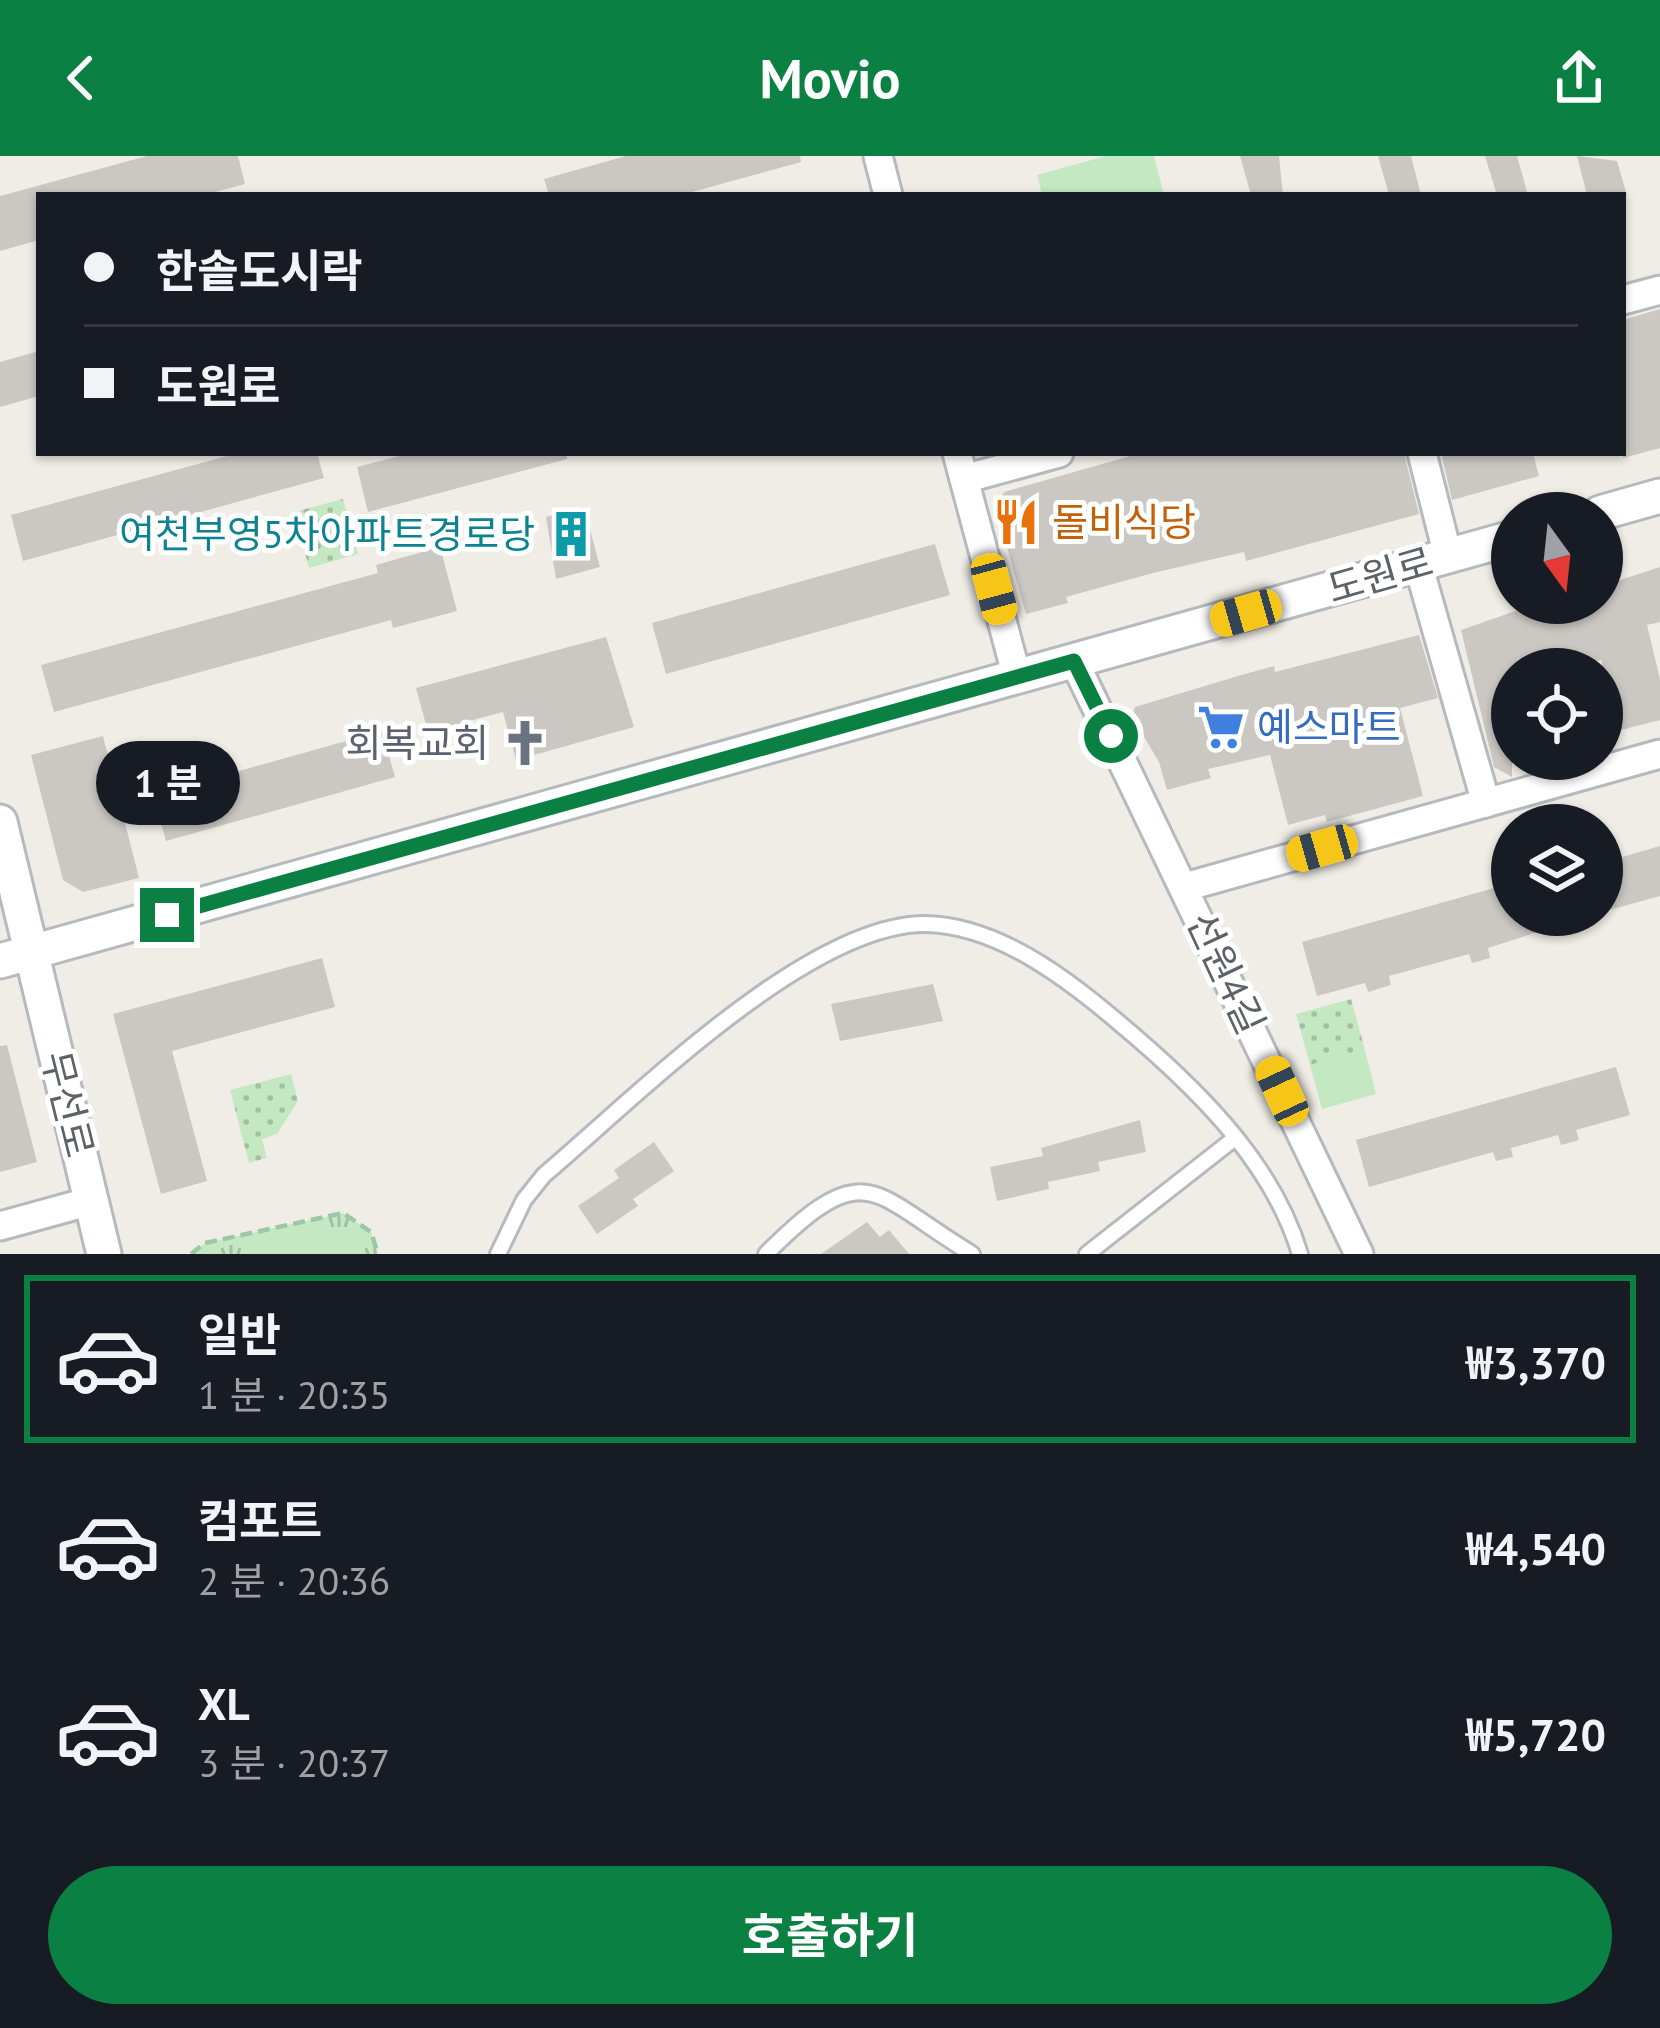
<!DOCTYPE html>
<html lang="ko">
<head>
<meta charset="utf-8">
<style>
	:root { --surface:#171b24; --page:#242831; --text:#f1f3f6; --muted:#9ea1a6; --line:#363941; --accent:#0b8043 }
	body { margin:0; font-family:"PT Sans","Noto Sans KR",sans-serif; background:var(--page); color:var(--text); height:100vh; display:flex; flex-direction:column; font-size:45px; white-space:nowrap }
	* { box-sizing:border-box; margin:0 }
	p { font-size:39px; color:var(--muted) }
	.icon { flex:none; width:66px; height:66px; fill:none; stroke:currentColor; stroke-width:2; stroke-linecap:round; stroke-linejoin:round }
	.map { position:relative; height:1098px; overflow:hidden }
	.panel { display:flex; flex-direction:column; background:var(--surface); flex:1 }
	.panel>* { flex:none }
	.banner { position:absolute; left:36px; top:36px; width:1590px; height:264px; border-radius:0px; box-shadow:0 3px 9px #0004; display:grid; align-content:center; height:264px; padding:0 48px; background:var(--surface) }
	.needle { width:78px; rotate:165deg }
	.tools { position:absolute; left:1491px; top:336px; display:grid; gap:24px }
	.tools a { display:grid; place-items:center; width:132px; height:132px; border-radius:50%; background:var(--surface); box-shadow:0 3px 9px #0004; font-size:60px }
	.end { position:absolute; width:54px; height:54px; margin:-27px; border:15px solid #0b8043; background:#fff; box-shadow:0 0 0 6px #fff }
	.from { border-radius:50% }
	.bubble { position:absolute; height:84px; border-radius:42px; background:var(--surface); box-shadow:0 3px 9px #0004; font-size:39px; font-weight:700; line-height:84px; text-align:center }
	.car { position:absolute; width:36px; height:72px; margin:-36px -18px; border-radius:15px; box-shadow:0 0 9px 3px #0007; background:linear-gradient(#f5c518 24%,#345 0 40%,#f5c518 0 76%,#345 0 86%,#f5c518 0) }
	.banner b { display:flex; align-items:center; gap:42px; height:114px; font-size:45px }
	.banner b+b { border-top:3px solid var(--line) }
	.banner i { width:30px; height:30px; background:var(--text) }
	ul { padding:21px 0 0; list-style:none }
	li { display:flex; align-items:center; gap:36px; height:168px; margin:0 24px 18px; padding:0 24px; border:6px solid transparent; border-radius:0px }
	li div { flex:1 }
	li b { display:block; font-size:45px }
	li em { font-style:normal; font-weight:700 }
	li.current { border-color:var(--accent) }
	li>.icon { width:108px; height:108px; stroke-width:1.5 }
	.button { display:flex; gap:24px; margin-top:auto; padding:24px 48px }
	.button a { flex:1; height:138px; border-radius:72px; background:var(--accent); color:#fff; font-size:48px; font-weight:700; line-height:138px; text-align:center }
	header { display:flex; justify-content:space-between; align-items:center; height:156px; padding:0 48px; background:var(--accent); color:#fff; font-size:54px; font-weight:700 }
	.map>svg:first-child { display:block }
	.grass { fill:url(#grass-tufts) }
	.park { fill:url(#park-dots) }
	.garden { fill:#c4e8c2 }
	.building { fill:#cbc8c3 }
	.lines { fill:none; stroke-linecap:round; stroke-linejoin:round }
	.service-casing { stroke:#b6b9bd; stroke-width:20 }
	.minor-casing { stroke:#b6b9bd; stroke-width:33 }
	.tertiary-casing { stroke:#b6b9bd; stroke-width:39 }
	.path { stroke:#9bc9a6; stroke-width:4.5; stroke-dasharray:12 6; stroke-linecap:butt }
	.service { stroke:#fff; stroke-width:14 }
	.minor { stroke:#fff; stroke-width:27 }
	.tertiary { stroke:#fff; stroke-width:33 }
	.route { stroke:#0b8043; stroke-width:15 }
	.labels { text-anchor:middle; stroke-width:10; stroke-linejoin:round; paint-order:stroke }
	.food-label { font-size:39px; fill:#c56008; stroke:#fff; text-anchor:start }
	.culture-label { font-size:39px; fill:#0d838f; stroke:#fff; text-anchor:end }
	.street-label { font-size:39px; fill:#5d6267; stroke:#fff }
	.shop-label { font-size:39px; fill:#366cbe; stroke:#fff; text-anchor:start }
	.worship-label { font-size:39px; fill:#5b616d; stroke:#fff; text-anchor:end }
</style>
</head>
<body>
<header><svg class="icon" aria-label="back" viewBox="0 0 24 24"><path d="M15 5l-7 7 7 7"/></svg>Movio<svg class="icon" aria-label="share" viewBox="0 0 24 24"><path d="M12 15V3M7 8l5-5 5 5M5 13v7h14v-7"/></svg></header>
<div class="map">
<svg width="1660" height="1098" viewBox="0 0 1660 1098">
	<defs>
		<pattern id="grass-tufts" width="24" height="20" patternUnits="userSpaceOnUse" patternTransform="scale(3)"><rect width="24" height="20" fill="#c4e8c2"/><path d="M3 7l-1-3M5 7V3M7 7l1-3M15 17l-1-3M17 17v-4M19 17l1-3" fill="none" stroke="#a2bfa1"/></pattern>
		<pattern id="park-dots" width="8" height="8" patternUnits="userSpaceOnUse" patternTransform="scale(3)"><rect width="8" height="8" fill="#c4e8c2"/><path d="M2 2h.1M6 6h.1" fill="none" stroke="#a2bfa1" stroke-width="1.8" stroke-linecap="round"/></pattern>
	</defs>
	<rect width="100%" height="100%" fill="#f0ede6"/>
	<!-- grass -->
	<polygon class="grass" points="343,1057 371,1076 378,1098 191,1098 205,1087"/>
	<!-- park -->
	<g class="park">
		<polygon points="343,343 358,398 309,412 294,356"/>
		<polygon points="1351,843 1365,894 1310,909 1296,858"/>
		<polygon points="291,918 298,945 277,978 262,983 267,1002 249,1007 230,934"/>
	</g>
	<!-- garden -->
	<g class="garden">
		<polygon points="1106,0 1154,0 1164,39 1042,39 1037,19"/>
		<polygon points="1365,894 1376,938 1322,953 1310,909"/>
		<polygon points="354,1070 361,1098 294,1098 291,1086"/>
	</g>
	<!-- building -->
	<g class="building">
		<polygon points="147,0 238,0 245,28 204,39 39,39 39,84 0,95 0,40"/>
		<polygon points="626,0 800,0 801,6 681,39 549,39 544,23"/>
		<polygon points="1240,0 1279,0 1283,39 1251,39"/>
		<polygon points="1378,0 1411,0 1421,39 1389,39"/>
		<polygon points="1485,0 1517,0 1528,39 1497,39"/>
		<polygon points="1577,0 1617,5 1627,39 1587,39"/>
		<polygon points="1660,153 1660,292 1623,302 1623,164"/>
		<polygon points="39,195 39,240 0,251 0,206"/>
		<polygon points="238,297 317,297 324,322 23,405 11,359"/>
		<polygon points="411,297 567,297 567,303 368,356 357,311"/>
		<polygon points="1141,297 1404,297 1419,358 1246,405 1244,396 1153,417 1066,441 1068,447 1026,458 996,353 1004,336"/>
		<polygon points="1441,297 1533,297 1539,320 1452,344"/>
		<polygon points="584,351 600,411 556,423 546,361"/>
		<polygon points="935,388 950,439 666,518 652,467"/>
		<polygon points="440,391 457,455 393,472 391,464 54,556 41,509 378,417 376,409"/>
		<polygon points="1660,411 1660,466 1647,469 1660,523 1660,564 1602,579 1602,504 1567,513 1512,513 1512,621 1494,611 1461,474 1538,447 1602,447 1602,430"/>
		<polygon points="1419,479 1438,542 1400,552 1423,640 1327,666 1325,659 1288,669 1270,599 1208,613 1211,622 1167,634 1159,606 1132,561 1135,551 1238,520 1274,510 1275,516"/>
		<polygon points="606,481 634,571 516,604 503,556 428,576 416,532"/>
		<polygon points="382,575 395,621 166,685 153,639"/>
		<polygon points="103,580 139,722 83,736 63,724 31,599"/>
		<polygon points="1660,690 1660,740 1602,756 1602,707"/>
		<polygon points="1512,727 1512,759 1573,759 1574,764 1488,792 1490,802 1472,807 1469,798 1389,820 1391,829 1368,836 1365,827 1317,840 1302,786"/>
		<polygon points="322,802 335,851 172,895 207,1025 161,1038 113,858"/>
		<polygon points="933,828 943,865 840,885 831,848"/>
		<polygon points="7,889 37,1006 0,1016 0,890"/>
		<polygon points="1616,911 1630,959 1576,974 1579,984 1561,989 1558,979 1511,992 1513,1001 1496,1005 1493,996 1369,1031 1356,984"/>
		<polygon points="1140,964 1146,996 1098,1006 1100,1015 1048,1026 1049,1033 997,1045 990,1011 1043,1000 1041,992"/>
		<polygon points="654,986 674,1015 633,1043 638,1050 597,1078 578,1050 619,1022 614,1014"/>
		<polygon points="867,1066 880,1081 889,1074 909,1098 821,1098"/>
	</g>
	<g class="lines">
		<defs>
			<g id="service">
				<path d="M498,1098L524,1044L544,1019C634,943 807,768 925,768C1005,769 1081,834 1138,883C1205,941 1274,1011 1300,1098"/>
				<path d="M766,1098C867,997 871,1037 972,1098"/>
				<polyline points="1087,1098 1235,982"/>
			</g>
			<g id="minor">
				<polyline points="878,0 888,39"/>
				<polyline points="1623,144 1660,134"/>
				<polyline points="957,297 1017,521"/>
				<polyline points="1422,297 1448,400"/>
				<polyline points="964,323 1059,297"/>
				<polyline points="1418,408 1486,647"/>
				<polyline points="1074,505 1359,1098"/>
				<polyline points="1185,731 1660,598"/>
				<polyline points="0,1070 91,1045"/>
			</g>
			<g id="tertiary">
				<polyline points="1600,357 1660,340"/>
				<polyline points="0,666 104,1098"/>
				<polyline points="0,805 1512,382"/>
			</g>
		</defs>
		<!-- service casing -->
		<use href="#service" class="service-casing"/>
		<!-- minor casing -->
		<use href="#minor" class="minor-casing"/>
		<!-- tertiary casing -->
		<use href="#tertiary" class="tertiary-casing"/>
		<!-- path -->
		<polyline class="path" points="191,1098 205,1087 343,1057 371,1076 378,1098"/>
		<!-- service -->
		<use href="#service" class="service"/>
		<!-- minor -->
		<use href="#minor" class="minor"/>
		<!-- tertiary -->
		<use href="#tertiary" class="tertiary"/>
	</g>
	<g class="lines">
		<!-- route -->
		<polyline class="route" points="167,759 1074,505 1111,580"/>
	</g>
	<!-- icons -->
	<defs>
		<symbol id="restaurant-bare" viewBox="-9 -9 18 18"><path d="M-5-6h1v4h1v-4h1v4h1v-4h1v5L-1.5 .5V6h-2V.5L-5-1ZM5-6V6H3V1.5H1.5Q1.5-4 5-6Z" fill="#e8710a" stroke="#fff" stroke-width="2.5" paint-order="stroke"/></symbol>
		<symbol id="building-bare" viewBox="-9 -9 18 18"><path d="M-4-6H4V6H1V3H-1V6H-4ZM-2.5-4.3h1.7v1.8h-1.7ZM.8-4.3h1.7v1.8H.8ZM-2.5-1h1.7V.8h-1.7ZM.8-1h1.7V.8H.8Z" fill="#0f9aa8" stroke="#fff" stroke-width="2.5" paint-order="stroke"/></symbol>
		<symbol id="supermarket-bare" viewBox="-9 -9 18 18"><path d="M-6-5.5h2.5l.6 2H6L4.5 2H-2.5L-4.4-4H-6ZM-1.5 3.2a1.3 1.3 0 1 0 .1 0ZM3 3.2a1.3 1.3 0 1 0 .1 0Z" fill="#3f7fe0" stroke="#fff" stroke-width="2.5" paint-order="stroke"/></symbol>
		<symbol id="church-bare" viewBox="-9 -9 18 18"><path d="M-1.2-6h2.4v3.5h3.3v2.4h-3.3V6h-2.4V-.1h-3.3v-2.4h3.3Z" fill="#6b7280" stroke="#fff" stroke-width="2.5" paint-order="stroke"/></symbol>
	</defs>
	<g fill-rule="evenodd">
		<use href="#restaurant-bare" x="983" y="333" width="66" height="66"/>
		<use href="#building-bare" x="538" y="345" width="66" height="66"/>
		<use href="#supermarket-bare" x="1188" y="538" width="66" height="66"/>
		<use href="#church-bare" x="492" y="554" width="66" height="66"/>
	</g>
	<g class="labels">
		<!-- food labels -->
		<g class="food-label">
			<text x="1052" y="380">돌비식당</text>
		</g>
		<!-- culture labels -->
		<g class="culture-label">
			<text x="535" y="392">여천부영5차아파트경로당</text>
		</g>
		<!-- street labels -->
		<g class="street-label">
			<text transform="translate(1380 419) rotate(-16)" y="14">도원로</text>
			<text transform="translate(1226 817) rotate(65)" y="14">선원4길</text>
			<text transform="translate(68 948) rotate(76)" y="14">무선로</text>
		</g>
		<!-- shop labels -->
		<g class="shop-label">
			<text x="1257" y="585">예스마트</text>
		</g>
		<!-- worship labels -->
		<g class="worship-label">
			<text x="489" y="601">회복교회</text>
		</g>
	</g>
</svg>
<div class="tools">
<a><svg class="needle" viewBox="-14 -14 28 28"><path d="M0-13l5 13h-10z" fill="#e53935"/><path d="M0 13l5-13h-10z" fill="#9ea1a6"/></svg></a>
<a><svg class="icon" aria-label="locate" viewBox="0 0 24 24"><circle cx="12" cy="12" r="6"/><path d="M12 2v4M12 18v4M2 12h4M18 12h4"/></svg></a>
<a><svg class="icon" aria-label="layers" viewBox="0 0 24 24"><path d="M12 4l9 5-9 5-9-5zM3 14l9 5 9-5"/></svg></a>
</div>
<i class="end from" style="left:1111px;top:580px"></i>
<i class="end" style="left:167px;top:759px"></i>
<div class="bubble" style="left:96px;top:585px;width:144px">1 분</div>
<i class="car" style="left:994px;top:433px;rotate:165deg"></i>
<i class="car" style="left:1246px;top:457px;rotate:254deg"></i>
<i class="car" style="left:1322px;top:692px;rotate:254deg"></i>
<i class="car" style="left:1282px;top:935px;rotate:335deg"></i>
<div class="banner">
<b><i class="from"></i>한솥도시락</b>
<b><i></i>도원로</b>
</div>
</div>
<section class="panel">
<ul>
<li class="current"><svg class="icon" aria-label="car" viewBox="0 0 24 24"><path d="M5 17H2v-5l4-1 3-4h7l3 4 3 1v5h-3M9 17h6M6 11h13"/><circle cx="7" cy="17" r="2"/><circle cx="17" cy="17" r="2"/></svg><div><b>일반</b><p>1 분 · 20:35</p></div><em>₩3,370</em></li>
<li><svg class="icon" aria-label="car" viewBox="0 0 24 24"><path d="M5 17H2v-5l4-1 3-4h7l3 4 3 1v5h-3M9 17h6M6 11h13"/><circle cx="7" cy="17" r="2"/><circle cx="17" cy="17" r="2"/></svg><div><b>컴포트</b><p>2 분 · 20:36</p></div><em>₩4,540</em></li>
<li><svg class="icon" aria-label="car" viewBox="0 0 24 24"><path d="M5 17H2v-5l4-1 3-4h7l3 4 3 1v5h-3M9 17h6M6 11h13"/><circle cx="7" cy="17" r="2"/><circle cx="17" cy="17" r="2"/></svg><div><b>XL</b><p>3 분 · 20:37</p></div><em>₩5,720</em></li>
</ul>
<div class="button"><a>호출하기</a></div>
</section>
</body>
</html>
